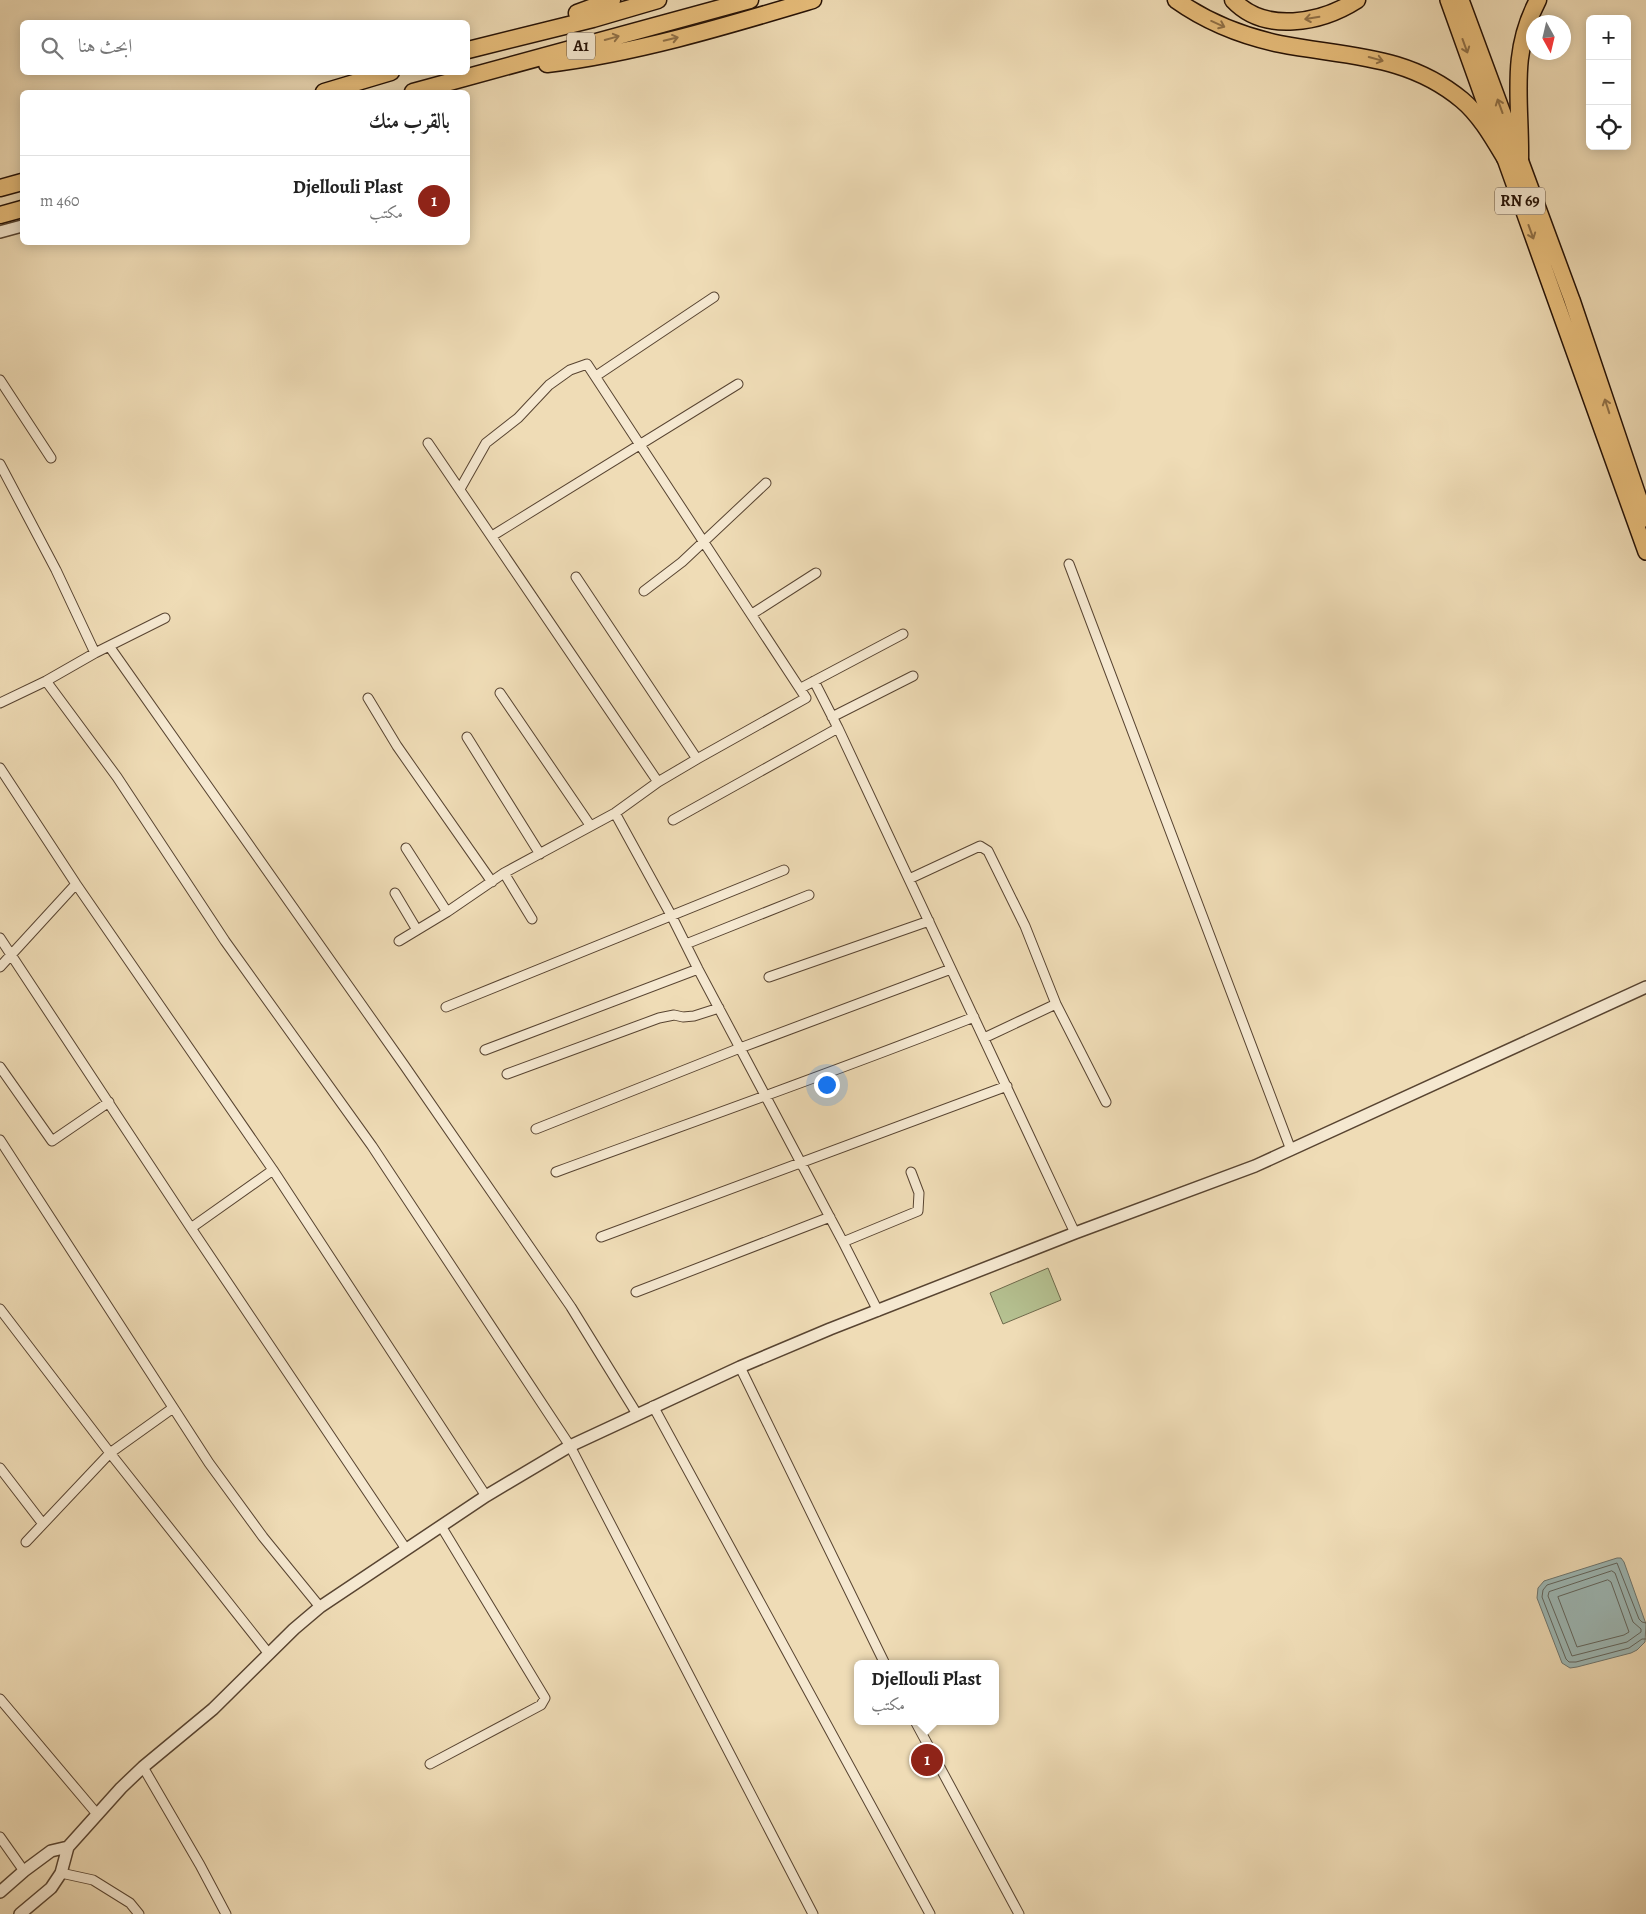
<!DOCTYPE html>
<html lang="ar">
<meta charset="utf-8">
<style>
body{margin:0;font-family:Alegreya,Amiri,serif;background:#f2f2f2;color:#222;direction:rtl}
.controls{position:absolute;right:15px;top:15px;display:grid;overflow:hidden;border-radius:8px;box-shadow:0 2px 12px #0003}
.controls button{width:45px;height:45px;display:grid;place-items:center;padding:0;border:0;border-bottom:1px solid #e0e0e0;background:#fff;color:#222;font:25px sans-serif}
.compass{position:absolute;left:1526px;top:15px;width:45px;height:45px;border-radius:50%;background:#fff;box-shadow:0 2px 12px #0003;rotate:172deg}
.you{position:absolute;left:826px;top:1084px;width:18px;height:18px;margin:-12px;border:4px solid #fff;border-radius:50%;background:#1a73e8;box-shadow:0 0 0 8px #1a73e833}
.badge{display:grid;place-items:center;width:32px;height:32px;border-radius:50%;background:#8f2418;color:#fff;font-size:16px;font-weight:700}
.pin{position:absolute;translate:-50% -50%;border:2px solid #fff;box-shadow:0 1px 5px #0006}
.popup{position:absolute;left:854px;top:1660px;width:145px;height:65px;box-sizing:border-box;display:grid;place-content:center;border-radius:8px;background:#fff;filter:drop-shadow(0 1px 4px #0005);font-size:16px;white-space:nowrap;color:#767676}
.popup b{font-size:19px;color:#222}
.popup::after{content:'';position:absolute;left:50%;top:100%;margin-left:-10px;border:10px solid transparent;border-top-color:#fff}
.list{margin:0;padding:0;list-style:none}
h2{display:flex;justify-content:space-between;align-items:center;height:65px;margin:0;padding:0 20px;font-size:21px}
h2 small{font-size:16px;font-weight:400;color:#767676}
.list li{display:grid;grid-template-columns:32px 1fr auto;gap:15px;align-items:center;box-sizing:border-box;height:90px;padding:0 20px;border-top:1px solid #e0e0e0}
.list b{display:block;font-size:19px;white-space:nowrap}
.list p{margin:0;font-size:16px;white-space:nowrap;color:#767676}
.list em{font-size:16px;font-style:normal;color:#767676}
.icon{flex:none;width:28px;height:28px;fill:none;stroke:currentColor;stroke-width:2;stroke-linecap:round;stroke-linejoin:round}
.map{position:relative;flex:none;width:1646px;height:1914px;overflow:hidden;direction:ltr}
.search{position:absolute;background:#fff;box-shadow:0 2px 12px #0003;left:20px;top:20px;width:450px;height:55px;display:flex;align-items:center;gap:12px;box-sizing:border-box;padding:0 18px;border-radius:8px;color:#767676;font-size:19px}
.panel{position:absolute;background:#fff;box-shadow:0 2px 12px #0003;left:20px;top:90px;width:450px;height:155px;border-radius:8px;direction:rtl}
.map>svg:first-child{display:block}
.green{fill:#b5c191;stroke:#6d694b}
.water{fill:#9db9b7;stroke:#6d7670}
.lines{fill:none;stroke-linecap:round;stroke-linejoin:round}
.shore{stroke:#61655e;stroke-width:1}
.minor-casing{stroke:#584431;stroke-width:11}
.tertiary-casing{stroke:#584431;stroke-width:14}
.trunk-casing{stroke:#251105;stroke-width:18}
.motorway-casing{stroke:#251105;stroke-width:19}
.minor{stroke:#f5e8d0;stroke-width:9}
.tertiary{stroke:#f5e8d0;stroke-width:11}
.trunk{stroke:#e8be7b;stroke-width:15}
.motorway{stroke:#e8be7b;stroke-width:16}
.oneway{stroke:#907046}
.labels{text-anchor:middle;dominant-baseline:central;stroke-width:5;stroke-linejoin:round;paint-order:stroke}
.shield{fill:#f5e8d0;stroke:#635242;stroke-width:1}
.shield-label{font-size:16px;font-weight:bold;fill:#251105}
</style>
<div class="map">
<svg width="1646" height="1914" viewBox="0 0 1646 1914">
<rect width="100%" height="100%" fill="#efdcb6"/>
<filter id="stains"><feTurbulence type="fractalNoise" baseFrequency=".004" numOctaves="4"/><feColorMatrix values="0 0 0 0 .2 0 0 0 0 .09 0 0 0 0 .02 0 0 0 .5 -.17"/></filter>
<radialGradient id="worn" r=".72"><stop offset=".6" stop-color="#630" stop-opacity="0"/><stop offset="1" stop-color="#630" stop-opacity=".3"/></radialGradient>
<path class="green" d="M1048,1268l13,32 -58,24 -13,-31z"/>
<path class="water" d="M1617,1558h4l3,4 22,62 -1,18 -8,8 -6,3 -54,14 -7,1 -8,-5 -25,-65 1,-10 6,-7z"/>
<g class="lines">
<path class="shore" d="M1612,1571l3,2 18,49 8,7v3l-14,10 -55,14 -24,-60 1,-4z
M1608,1580l3,2 18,50 -5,3 -47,12 -19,-50z
M1646,1623l-4,-1 -3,-3 -22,-56 -70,22 -4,5 -1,7 24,62 3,3h7l53,-14 13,-9h4"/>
<g class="minor-casing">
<path id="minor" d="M596,376l118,-79
M0,380l51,78
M428,443l230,339
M0,464l56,106 39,83
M492,536l246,-152
M1069,564l222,586
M576,577l121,182
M644,591l38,-29 84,-79
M752,614l64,-41
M109,646l295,419 167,242 66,107
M46,681l71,96 108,164 147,205 198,300 243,468
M801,688l102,-54
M500,693l90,132
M368,698l29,48 95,136
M0,703l46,-22 49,-28 70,-35
M832,717l81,-41
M838,728l237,505
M467,737l73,117
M0,768l76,116 197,286 213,326
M615,813l56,102 27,54 145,273 35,69
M673,820l165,-92 -24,-47
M406,848l41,64
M504,873l28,46
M909,879l71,-33 8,5 37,75 31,78 50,98
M395,893l22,37
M0,938l191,290 215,321
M399,941l48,-29 57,-39 111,-60 43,-31 39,-23 109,-61 -219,-334 -17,6 -21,15 -31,33 -32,25 -26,46
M686,944l123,-49
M0,967l76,-83
M769,977l160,-56
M446,1007l338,-137
M984,1038l72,-34
M485,1050l213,-81
M0,1067l52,74 57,-39
M507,1074l152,-56 15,-3 9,2 11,-1 25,-8
M536,1129l204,-81 211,-79
M0,1140l209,323 54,74 57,70
M556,1172c139,-51 279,-100 418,-155
M191,1228l82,-58
M601,1237l406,-151
M843,1242l75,-31 1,-18 -8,-21
M636,1292l194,-75
M0,1309l110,144 159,201
M740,1367l145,297
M653,1406l277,508
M0,1468l43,56
M26,1542l84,-89 63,-45
M0,1699l97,115
M915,1721l104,193
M430,1764l111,-59 4,-7 -104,-172
M143,1767l57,98 26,49
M0,1837l24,34
M61,1873l32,7 37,23 9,11"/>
</g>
<g class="tertiary-casing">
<path id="tertiary" d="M0,232l22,-6
M0,1892l24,-21 27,-20 17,-4
M20,1914l31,-26 10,-15 7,-26 53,-59 22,-21 70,-58 81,-80 26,-22 166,-111 84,-50 170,-79 90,-38 245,-96 180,-67 391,-179"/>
</g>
<g class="trunk-casing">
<path id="trunk" d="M1448,0l198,552
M1461,0l111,300 74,219"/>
</g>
<g class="motorway-casing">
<path id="motorway" d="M1176,0c31,22 66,36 104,44 66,13 127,10 182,56 18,15 31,38 43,58
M1233,0c32,34 88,23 124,0
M577,13l35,-13
M468,50l125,-31 65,-19
M547,64c90,-11 179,-38 266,-64
M324,92l67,-20
M413,92l337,-92
M1520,160c1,-58 -11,-106 18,-160
M0,188l22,-6
M0,215l22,-6"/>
</g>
<use href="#minor" class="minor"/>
<use href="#tertiary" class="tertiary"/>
<use href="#trunk" class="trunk"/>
<use href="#motorway" class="motorway"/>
</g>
<defs><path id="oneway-shaft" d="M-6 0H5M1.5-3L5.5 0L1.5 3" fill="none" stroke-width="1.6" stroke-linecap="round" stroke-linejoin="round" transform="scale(1.25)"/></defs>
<g class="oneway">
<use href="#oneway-shaft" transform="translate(1312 18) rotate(171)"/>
<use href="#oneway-shaft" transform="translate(1218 24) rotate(24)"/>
<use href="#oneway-shaft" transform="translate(612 38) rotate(-15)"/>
<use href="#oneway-shaft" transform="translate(671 39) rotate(-13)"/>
<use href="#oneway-shaft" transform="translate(1465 46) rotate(70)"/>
<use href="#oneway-shaft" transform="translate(1376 59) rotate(15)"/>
<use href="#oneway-shaft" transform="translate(1500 106) rotate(-110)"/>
<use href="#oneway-shaft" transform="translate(1531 232) rotate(70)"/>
<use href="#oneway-shaft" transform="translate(1607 406) rotate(-108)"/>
</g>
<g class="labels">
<g class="shield">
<rect x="567" y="32.5" width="28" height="27" rx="4"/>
<rect x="1495" y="187.5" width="50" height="27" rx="4"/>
</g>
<g class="shield-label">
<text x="581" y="46">A1</text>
<text x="1520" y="201">RN 69</text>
</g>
</g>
<rect width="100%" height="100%" filter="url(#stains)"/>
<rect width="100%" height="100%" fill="url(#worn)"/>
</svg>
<div class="controls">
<button>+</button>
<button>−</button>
<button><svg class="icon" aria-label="locate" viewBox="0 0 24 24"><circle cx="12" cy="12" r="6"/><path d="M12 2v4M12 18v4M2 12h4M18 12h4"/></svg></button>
</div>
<svg class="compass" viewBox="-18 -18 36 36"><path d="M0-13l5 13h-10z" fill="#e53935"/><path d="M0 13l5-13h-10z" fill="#767676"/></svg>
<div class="you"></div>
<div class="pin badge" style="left:927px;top:1760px">1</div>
<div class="popup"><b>Djellouli Plast</b>مكتب</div>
<div class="search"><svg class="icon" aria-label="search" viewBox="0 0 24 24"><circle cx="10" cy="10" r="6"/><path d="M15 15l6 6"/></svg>ابحث هنا</div>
<section class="panel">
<h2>بالقرب منك<small></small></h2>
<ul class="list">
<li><span class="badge">1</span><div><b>Djellouli Plast</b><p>مكتب</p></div><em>460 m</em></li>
</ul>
</section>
</div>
